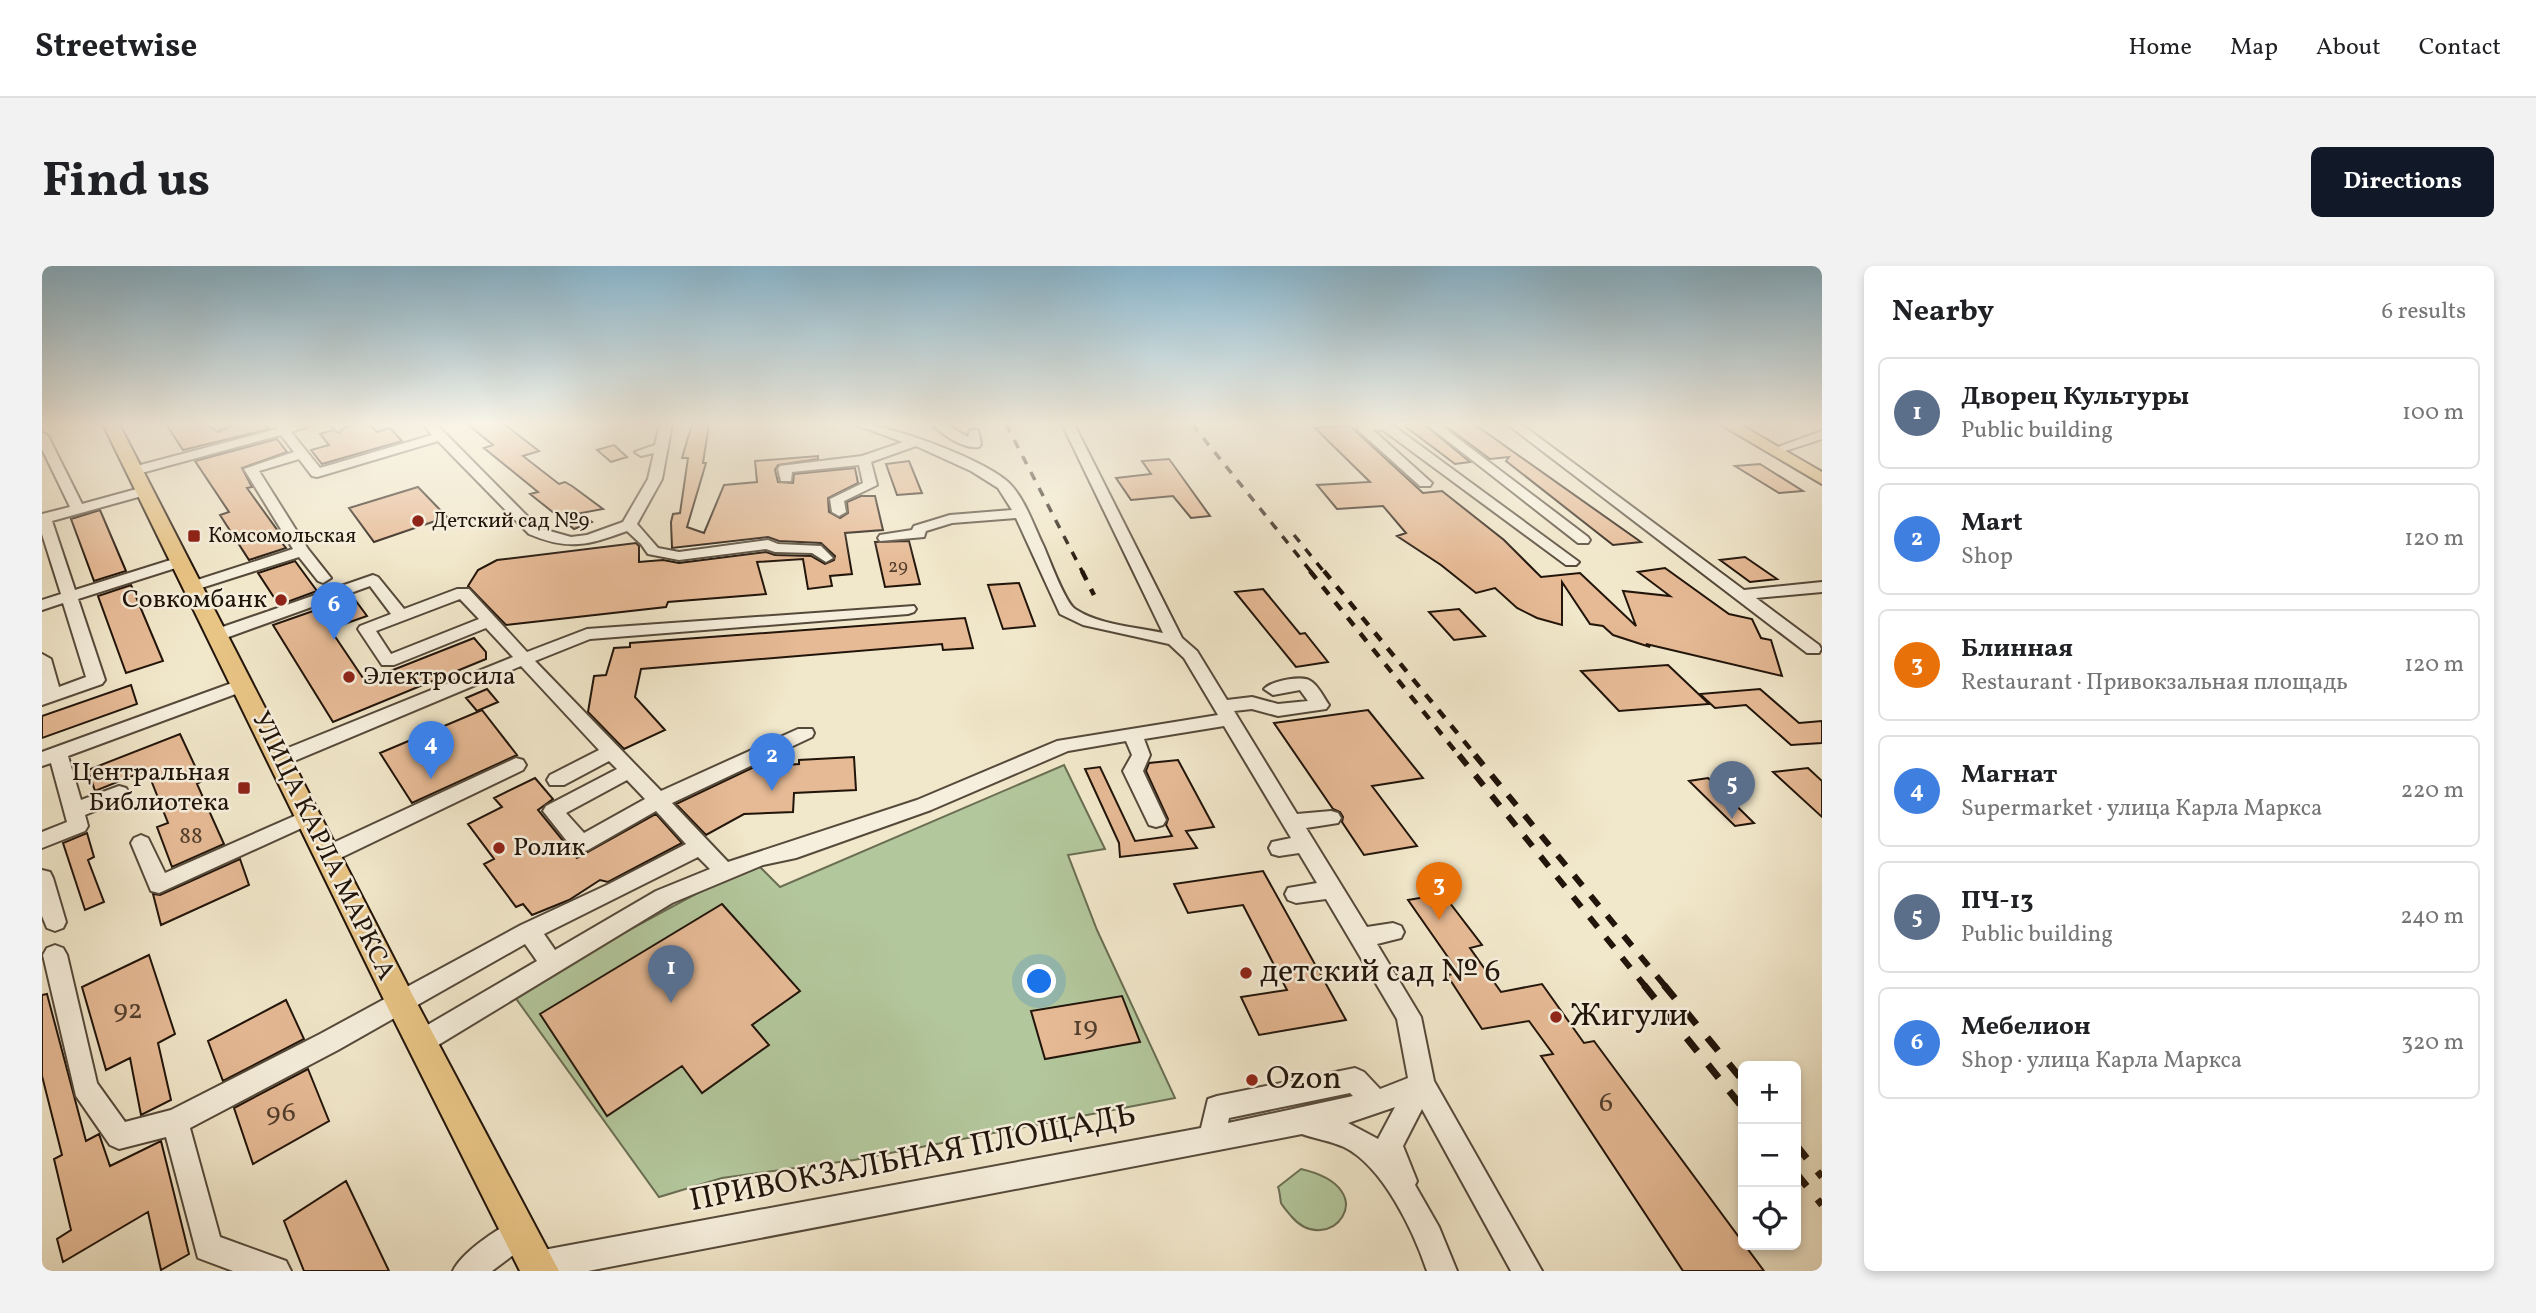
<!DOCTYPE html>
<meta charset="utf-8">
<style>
body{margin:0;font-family:Vollkorn,serif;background:#f2f2f2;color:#202124}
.controls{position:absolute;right:21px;bottom:21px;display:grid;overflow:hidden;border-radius:10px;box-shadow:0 4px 10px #0003}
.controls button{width:63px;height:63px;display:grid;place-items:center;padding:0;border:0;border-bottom:2px solid #e0e0e0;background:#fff;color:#202124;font:35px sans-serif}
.you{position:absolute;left:998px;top:716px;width:24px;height:24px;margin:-18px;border:5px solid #fff;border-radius:50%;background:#1a73e8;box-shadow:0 0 0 10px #1a73e833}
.badge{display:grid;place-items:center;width:46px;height:46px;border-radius:50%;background:#111827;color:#fff;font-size:23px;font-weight:700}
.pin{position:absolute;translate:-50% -58px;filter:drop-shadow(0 2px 4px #0008)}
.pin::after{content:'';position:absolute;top:37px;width:24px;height:21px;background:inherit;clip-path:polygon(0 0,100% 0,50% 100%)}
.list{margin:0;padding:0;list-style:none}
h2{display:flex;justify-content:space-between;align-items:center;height:91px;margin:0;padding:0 28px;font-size:30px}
h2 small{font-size:23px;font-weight:400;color:#757577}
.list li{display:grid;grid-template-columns:46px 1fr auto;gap:21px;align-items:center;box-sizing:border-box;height:112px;margin:0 14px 14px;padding:0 14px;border:2px solid #e0e0e0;border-radius:10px}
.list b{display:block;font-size:26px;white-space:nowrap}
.list p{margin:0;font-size:23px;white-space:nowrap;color:#757577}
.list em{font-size:23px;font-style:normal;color:#757577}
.icon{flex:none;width:38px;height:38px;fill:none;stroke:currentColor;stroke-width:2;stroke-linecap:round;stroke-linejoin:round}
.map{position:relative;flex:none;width:1780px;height:1005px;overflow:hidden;border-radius:10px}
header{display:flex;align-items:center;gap:42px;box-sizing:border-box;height:98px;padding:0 35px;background:#fff;border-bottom:2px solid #e0e0e0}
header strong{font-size:33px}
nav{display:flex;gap:38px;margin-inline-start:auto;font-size:24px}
.intro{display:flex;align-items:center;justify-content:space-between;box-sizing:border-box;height:168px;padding:0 42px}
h1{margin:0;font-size:49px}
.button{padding:18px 32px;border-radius:10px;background:#111827;color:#fff;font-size:24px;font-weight:700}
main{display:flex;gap:42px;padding:0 42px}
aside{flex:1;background:#fff;border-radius:10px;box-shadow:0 4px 10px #0003}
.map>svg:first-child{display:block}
.green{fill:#b3c79c;stroke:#6a6e53;stroke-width:2}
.building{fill:#e6ba95;stroke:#21140a;stroke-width:2}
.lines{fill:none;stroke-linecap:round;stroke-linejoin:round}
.minor-casing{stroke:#55493a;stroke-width:4}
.major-casing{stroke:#21140a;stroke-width:4}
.minor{fill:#f6efdd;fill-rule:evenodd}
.major{fill:#e8c485;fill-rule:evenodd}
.rail-far3{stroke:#21140a;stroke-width:3.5;stroke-dasharray:9 9;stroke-linecap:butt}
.rail-far2{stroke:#21140a;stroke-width:4.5;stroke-dasharray:10 10;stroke-linecap:butt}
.rail-far1{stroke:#21140a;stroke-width:6;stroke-dasharray:13 13;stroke-linecap:butt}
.rail{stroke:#21140a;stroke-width:7;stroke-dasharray:17 17;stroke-linecap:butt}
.poi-dot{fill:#8f2418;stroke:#f6efdd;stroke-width:2.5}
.labels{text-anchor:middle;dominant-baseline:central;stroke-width:5;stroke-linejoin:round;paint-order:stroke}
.far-number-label{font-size:19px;fill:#523e2d}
.far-poi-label{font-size:21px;fill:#21140a;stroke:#f6efdd;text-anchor:start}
.number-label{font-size:23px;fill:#523e2d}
.poi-label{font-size:26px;fill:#21140a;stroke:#f6efdd;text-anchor:end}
.street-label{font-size:26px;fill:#21140a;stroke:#f6efdd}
.near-number-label{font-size:28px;fill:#523e2d}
.near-poi-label{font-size:32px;fill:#21140a;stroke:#f6efdd;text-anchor:start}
.near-street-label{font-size:32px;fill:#21140a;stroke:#f6efdd}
</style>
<header>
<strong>Streetwise</strong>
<nav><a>Home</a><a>Map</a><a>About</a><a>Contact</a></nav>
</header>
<div class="intro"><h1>Find us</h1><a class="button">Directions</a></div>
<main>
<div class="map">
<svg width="1780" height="1005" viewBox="0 0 1780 1005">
<rect width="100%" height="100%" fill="#f1e7ca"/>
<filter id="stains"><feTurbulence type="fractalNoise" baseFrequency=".00286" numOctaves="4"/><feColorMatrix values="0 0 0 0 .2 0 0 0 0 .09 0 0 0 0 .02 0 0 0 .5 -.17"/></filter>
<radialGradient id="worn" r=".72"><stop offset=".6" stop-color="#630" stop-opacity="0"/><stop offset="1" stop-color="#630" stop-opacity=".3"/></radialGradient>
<path class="green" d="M1022,499l41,84 -37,6 29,75 78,168 -321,62 -132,18 -63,19 -147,-204 243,-131 25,25z
M1259,903c87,20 27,91 -10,47 -3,-4 -8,-9 -10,-13 -1,-5 -1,-11 -3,-16z"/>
<path class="building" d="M124,158h41l11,8 17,-8h30l4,5 -86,21z
M316,158h11l8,8 13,-4 12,13 -80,23 -11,-14 18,-5 -9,-11 13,-4 6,3 7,-6z
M425,158h37l35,27 -16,5 36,28 6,-2 7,4 31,23 -22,4 11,9 -18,7 -44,-35 8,-2 -54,-44 9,-3z
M650,158h17l-6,39h3l-19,64 17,6 20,-48 33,-3 -2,-21 63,-5v3l-40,6 -3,5 3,12 15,1 1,-9 61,-6 3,15 -30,15 1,14 11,6 8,-5 -1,-11 14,-6h14l8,34 -38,3 7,41 -22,2 2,10 -24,3 -5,-30 -46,3 9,32 -98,8 -2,5 -160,18 -38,-39 10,-16 19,-10 139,-17 3,3v16l24,-2 16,3 87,-11 9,3 36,1 14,8 9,-4 1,-4 -14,-13 -42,-2 -11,-4 -96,11 -1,-26 2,-8 7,-1 8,-55h-6z
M1360,158h22l46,38 -15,2z
M1401,158h31l167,118 -28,3 -107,-84 3,-4 -19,2z
M1307,159l74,68 19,-2 62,49 37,37 39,-4 56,53 -13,-35 47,5 -32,-24 27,-4 64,46 23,5 9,19 10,2 11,36 -136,-32 4,3 -37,-12 -10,-9 -13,-2 -28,-42v43l-25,-7 -20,-10 -22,-20 -19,5 -35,-28 -44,-29 9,-3 -23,-27 -46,3 -20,-24 53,-3 -55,-54z
M235,173l10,13 -45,16 10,19 -5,1 36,50 -4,1 7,9 -37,12 -29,-45 9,-3 -34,-51z
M572,179l13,12 -16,5 -14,-12z
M1127,193l3,4 38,53 -19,2 -18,-22 -42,4 -15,-22 35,-4 -9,-13z
M867,195l13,32 -25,2 -11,-31z
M1718,198l43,27 -24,2 -44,-27z
M376,221l29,30 -73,25 -25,-34z
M58,244l26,61 -32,10 -23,-62z
M867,275l11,43 -35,3 -10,-45z
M1703,291l32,22 -27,3 -30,-22z
M253,295l22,30 -38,14 -21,-32z
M977,317l16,43 -32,3 -15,-44z
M89,319l32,76 -37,12 -28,-77z
M1221,323l37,45 5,-1 23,29 -32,5 -61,-75z
M311,331l14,19 -37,13 35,52 109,-43 12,14v7l-153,63 -60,-97z
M1417,343l26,27 -31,4 -25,-28z
M923,352l8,30 -30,2 -1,-6 -301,25 -6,28 30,33 -41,19 -36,-37 6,-36 12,-1 8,-27 16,-1v-4z
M1626,399l41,39 -90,7 -38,-40z
M89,419l6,19 -95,34v-22z
M445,423l11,13 -21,9 -11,-13z
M1718,423l39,34 23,-2v22l-31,2 -45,-40 -31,3 -15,-14z
M440,444l35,45 -105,48 -32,-50z
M1326,444l55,68 -51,8 45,60 -53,9 -22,-33 1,-5 -3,-5 -7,-3 -59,-86z
M138,468l22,47 -5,3 27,60 -52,23 -15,-40 11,-4 -21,-53 -52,21 -7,-21z
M812,491l2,33 -62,3 -1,19 -49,2 -38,21 -30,-31 78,-37 45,-3v-4z
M1136,494l36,67 -28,4 11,17 -77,9 -1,-14 -34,-74 15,-2 35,74 37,-5 -6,-11 2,-6 -22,-48 3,-8z
M1766,502l14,13v36l-49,-45z
M493,512l18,21 -15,11 39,48 79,-44 26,29 -74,39 -8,-2 -31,20 -37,15 -9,-11 -7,3 -32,-43 10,-5 -26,-35 34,-17 -8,-9z
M1666,512l46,45 -19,3 -46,-45z
M45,567l7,24 -6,3 16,42 -19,8 -22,-67z
M198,593l9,26 -88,40 -8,-31 7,1z
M1221,605l83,149 -87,15 -18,-38 46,-7 -44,-85 -55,8 -14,-29z
M1401,628l39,51 -12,3 31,44 41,-8 42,59 10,-2 170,230h-81l-142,-215 12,-2 -24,-33 -47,8 -35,-54 12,-2 -51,-73z
M680,638l78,87 -48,34 17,20 -67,48 -20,-27 -75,50 -67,-102z
M107,689l26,79 -17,9 13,57 -30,15 -11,-57 -24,12 -24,-83z
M5,728l39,147 13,-7 11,32 51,-25 28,113 -28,16 -13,-58 -85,50 -6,-23 14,-9 -17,-71 8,-4 -20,-79v-81z
M1080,730l18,46 -95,17 -14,-48z
M244,734l18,39 -81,42 -15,-40z
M266,803l21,52 -76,43 -19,-56z
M304,915l43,90h-85l-20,-50z"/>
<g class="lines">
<g class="minor-casing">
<path id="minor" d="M167,158h23l-15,6z
M234,158h38l-23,8 29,36 112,-33 -9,-11h13l103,104 32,9 16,-2 36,-13 25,-43 6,-26 -13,3 -6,-4 20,-7 5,-21h12l-10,55 -25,45 21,24 21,4 89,-12 10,4 43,2 12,12 -7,4 -14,-9 -37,-1 -9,-3 -87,11 -31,-6 -7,-10 -14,-13c-39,14 -58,20 -98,3l-91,-93 -121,36 -5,-1 -13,-17 -40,12 49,78 23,29 -8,5 -5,-2 -19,-24 -101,32h-10l-3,-3 3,-3 105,-34 -49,-80 50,-17 -13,-17 -147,40 -7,-4 2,-3 148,-39z
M288,158h12l2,3 -6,4z
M812,158c33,-1 129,35 154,58 17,16 26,45 36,65 6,14 21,55 31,62 24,16 61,18 88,24l-101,-209h12l108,214 15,13 30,49 25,-3 26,7 30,-3 -8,-11 -27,5 -9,-6c7,-8 40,-15 48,-7 7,5 12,16 17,23l-3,4 -48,7 -26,-7 -18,2 63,103 34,-3 7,2 3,5 -3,5 -32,5 61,99 26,-4 8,3 3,6 -3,6 -24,6 44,73 13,64 108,190h-31l-89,-162 -19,37 14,35 -2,4 24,42 18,44h-30c-13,-39 -44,-105 -83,-124 -13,-6 -28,-8 -42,-13l-714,137h-63l-2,-5 5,-10 10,-5 663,-123 7,-29 9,-3 138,-28 9,4 16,17 28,-11 -11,-59 -71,-120 -30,4 -8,-3 -3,-6 3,-6 29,-5 -18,-30 -20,3 -7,-2 -3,-6 3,-6 19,-4 -67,-112 -80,13 6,16 -7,16 23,49 -3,5 -7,2 -7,-2 -26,-54 9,-16 -6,-14 -58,10 -137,59 -135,48 -33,7 -91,38 -242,147 -9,3 -9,-3 -3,-8 3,-8 125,-73 -12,-17 -187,106 -148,78 30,109 66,24 5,10h-58l-35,-13 -32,-121 -47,12 -9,-4 -34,-49 -33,-141 4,-7 8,-3 8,3 4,7 30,128 28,39 46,-12 149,-76 201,-109 88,-41 77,-40 -30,-33 -68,39 -7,2 -7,-2 -31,-39 3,-5 71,-37 -8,-8 -45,24h-14l-3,-5 3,-5 49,-25 -78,-84 -234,98h-14l-3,-5 3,-5 240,-97 -27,-29 -92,37h-12l-24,-36 2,-3 31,-12 -21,-28 -147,53h-12l-2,-4 2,-4 162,-56 5,2 26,32 53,-20h12l58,63 60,-23 327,-23 2,3 -2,3 -6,2 -318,25 -55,22 126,130 137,-62h14l2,4 -2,4 -140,66 56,59 189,-62 140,-59 161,-26 -34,-57 -15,-14 -86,-19 -23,-11 -44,-96 -64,5 -26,8 -2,6 -44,4 -2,-3 2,-3 32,-5 2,-4 36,-11 62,-5 -14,-22 -27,-17 -55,-25 -45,16 6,23 -33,16 2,11 -7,4 -7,-4 -2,-13 33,-16 -4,-18 -67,7 -1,9h-10l-3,-12 2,-3 82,-10 41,-14zM418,333l19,20 -88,35 -15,-23zM585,514l18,19 -61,34 -18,-20zM656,591l12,12 -54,22 -101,59 -11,-16zM1308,827l3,3 -125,27 1,-5zM1353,841l-17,32 -30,-16z
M890,158h13l23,13 2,-7h8l3,14 -2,3c-16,2 -36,-12 -47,-23z
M1316,158h33l188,138 -3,3h-10l-183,-135h-10l59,53 -2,3h-10l-62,-56z
M1384,158h13l149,113 2,3 -2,3h-10z
M1465,158h14l223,166 78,-8v10l-66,6 63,47 2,4 -2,4h-12z
M1780,165v8l-49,16 -6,-4z
M0,166l6,4 34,68 62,-17 7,4 -2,3 -97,27 23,69 105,-33 8,5 -3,3 -107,34 27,81 -3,4 -60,21v-51l9,5 8,28 27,-10 -23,-74 -21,7v-10l19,-6 -19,-60v-20l28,-7 -28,-58z
M201,413l6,2 3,4 -3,4 -181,67 13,44 38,-14 7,2 3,5 -3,5 -41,17 3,11 -3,5 -43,17v-16l25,-10 -16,-59 -9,3v-14z
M474,492l7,2 3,5 -3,5 -189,91 -7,2 -7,-2 -4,-6 4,-6z
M266,544l7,2 3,5 -3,5 -156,71 -8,-2 -20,-48 3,-5 7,-3 7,3 17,35z
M0,604l8,2 3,6 13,44 -3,6 -8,3 -8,-3 -5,-12z
M477,953l10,4 4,10 -4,10 -37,28h-39c8,-18 47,-45 66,-52z"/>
</g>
<g class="major-casing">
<path id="major" d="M61,158h16l292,568 148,279h-39l-131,-261z
M1678,158h19l83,48v12z"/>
</g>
<use href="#minor" class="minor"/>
<use href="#major" class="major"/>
<path class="rail-far3" d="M964,158l77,149
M1150,158l120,149
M1252,269l31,38"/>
<path class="rail-far2" d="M1040,305l12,24
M1268,305l150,186
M1282,305l153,186"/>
<path class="rail-far1" d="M1417,489l186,231
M1433,489l190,231"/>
<path class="rail" d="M1602,719l99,123
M1622,719l79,96
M1754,879l26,32
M1754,907l26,32"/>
</g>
<linearGradient id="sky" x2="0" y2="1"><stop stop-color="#89b9d3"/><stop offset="0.53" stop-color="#f9f4e7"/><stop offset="1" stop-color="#f9f4e7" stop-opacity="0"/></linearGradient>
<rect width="1780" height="298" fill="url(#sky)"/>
<g class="poi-dot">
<circle cx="376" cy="255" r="7"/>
<rect x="145" y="263" width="14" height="14" rx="3.5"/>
<circle cx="239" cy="334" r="7"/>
<circle cx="307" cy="411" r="7"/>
<rect x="195" y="515" width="14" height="14" rx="3.5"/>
<circle cx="457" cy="582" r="7"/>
<circle cx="1204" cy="707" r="7"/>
<circle cx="1514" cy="751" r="7"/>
<circle cx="1210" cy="814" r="7"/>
</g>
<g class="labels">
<g class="far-number-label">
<text x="856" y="301">29</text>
</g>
<g class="far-poi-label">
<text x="390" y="255">Детский сад №9</text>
<text x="166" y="270">Комсомольская</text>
</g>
<g class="number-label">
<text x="149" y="571">88</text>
</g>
<g class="poi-label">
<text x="225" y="334">Совкомбанк</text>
<text x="321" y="411" text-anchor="start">Электросила</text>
<text x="188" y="507">Центральная<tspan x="188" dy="30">Библиотека</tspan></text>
<text x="471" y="582" text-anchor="start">Ролик</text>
</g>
<g class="street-label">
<text transform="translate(281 580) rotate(64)">УЛИЦА КАРЛА МАРКСА</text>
</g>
<g class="near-number-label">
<text x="86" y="744">92</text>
<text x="1043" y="761">19</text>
<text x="1564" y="837">6</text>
<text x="239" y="847">96</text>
</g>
<g class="near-poi-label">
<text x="1218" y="707">детский сад № 6</text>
<text x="1528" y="751">Жигули</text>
<text x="1224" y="814">Ozon</text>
</g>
<g class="near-street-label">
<text transform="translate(871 893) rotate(-11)">ПРИВОКЗАЛЬНАЯ ПЛОЩАДЬ</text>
</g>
</g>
<rect width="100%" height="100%" filter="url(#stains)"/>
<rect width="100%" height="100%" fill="url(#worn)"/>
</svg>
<div class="controls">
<button>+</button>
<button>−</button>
<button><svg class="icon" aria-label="locate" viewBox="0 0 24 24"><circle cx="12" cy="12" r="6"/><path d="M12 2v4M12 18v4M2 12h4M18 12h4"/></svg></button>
</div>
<div class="you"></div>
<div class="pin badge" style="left:629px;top:737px;background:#5c6f8a">1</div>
<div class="pin badge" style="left:730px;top:525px;background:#3f7fe0">2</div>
<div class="pin badge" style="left:1397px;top:654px;background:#e8710a">3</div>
<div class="pin badge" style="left:389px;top:513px;background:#3f7fe0">4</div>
<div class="pin badge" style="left:1690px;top:553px;background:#5c6f8a">5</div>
<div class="pin badge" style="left:292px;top:374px;background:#3f7fe0">6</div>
</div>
<aside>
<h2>Nearby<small>6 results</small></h2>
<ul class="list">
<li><span class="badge" style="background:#5c6f8a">1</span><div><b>Дворец Культуры</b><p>Public building</p></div><em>100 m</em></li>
<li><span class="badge" style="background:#3f7fe0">2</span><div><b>Mart</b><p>Shop</p></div><em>120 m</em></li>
<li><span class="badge" style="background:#e8710a">3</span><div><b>Блинная</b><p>Restaurant · Привокзальная площадь</p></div><em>120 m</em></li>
<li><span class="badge" style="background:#3f7fe0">4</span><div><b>Магнат</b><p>Supermarket · улица Карла Маркса</p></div><em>220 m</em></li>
<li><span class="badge" style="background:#5c6f8a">5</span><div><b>ПЧ-13</b><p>Public building</p></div><em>240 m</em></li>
<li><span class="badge" style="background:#3f7fe0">6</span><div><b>Мебелион</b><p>Shop · улица Карла Маркса</p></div><em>320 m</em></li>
</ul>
</aside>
</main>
